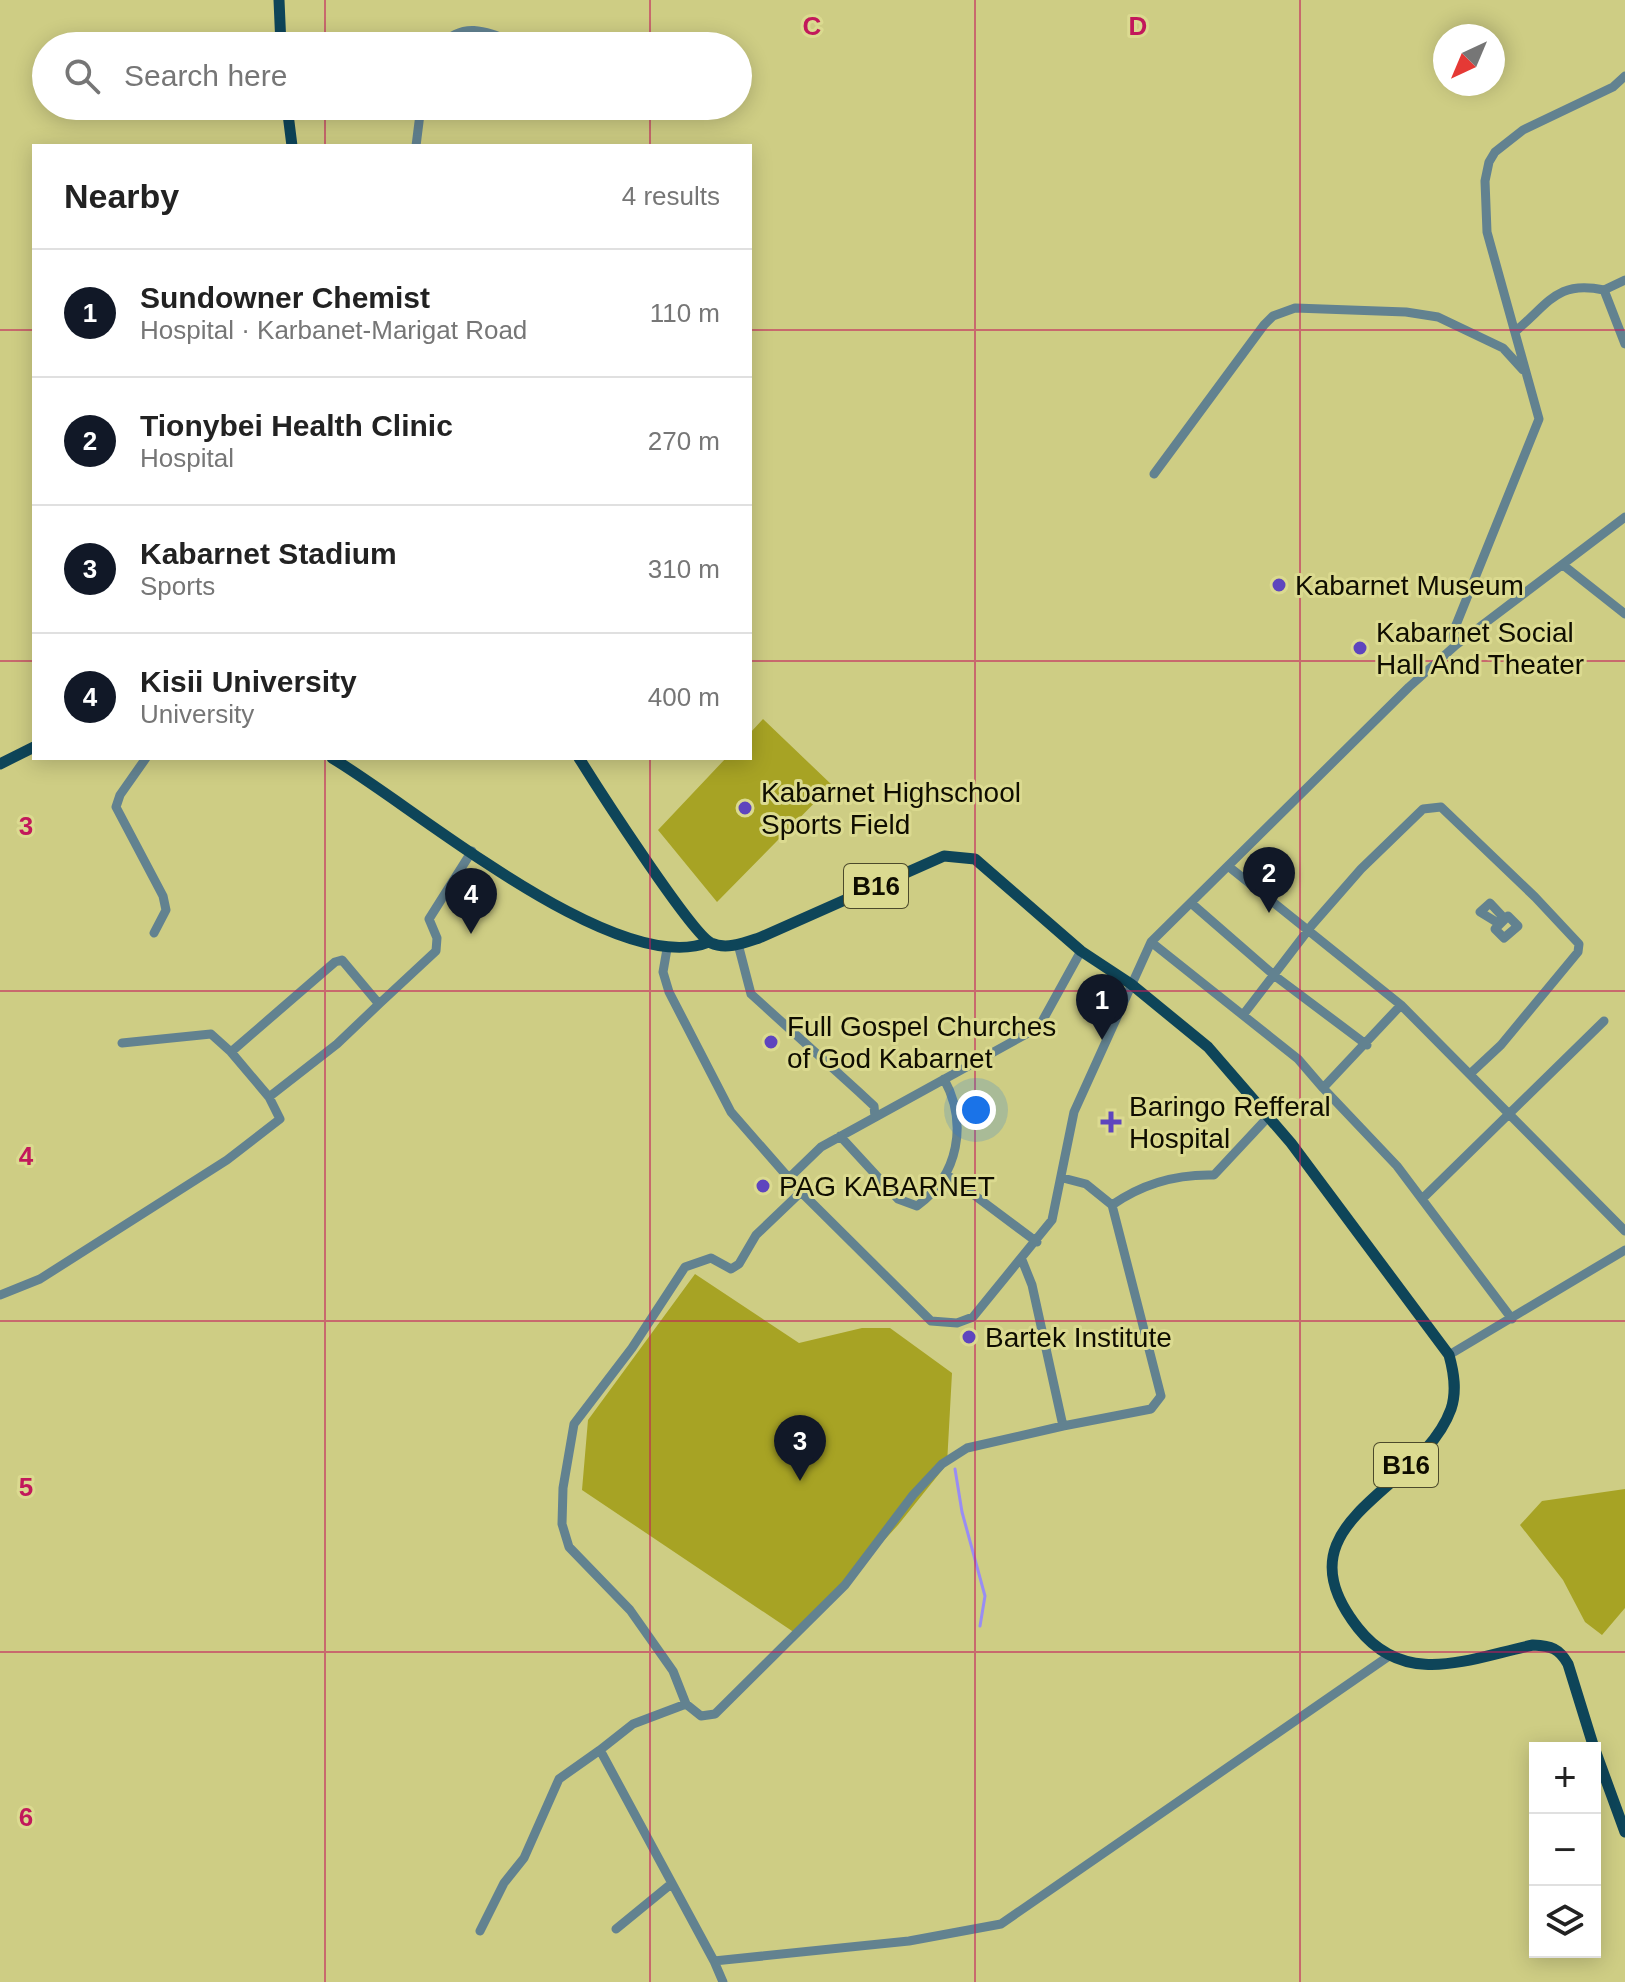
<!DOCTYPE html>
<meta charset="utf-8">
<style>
body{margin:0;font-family:Arial,sans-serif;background:#f6f6f6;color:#222}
.controls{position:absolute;right:24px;bottom:24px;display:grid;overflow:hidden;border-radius:0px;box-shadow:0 4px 20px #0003}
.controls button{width:72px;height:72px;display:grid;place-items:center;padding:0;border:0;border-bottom:2px solid #e0e0e0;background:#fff;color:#222;font:40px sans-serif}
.compass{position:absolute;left:1433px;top:24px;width:72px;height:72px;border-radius:50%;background:#fff;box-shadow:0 4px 20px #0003;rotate:224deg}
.you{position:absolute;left:976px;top:1110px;width:28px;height:28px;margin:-20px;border:6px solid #fff;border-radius:50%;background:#1a73e8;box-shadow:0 0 0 12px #1a73e833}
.badge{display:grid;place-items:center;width:52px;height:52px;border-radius:50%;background:#111827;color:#fff;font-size:26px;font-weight:700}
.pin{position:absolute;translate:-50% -66px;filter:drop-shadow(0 2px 4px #0008)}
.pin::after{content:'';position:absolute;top:42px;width:28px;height:24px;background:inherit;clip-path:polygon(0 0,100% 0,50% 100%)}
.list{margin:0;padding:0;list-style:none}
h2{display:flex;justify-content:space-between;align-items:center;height:104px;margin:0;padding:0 32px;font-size:34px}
h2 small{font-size:26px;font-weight:400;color:#767676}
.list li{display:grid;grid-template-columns:52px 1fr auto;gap:24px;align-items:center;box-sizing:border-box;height:128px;padding:0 32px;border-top:2px solid #e0e0e0}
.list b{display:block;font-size:30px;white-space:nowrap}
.list p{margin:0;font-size:26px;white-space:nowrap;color:#767676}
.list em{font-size:26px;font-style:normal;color:#767676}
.icon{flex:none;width:44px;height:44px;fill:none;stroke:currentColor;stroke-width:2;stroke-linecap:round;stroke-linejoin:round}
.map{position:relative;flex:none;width:1625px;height:1982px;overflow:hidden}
.search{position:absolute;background:#fff;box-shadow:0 4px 20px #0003;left:32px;top:32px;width:720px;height:88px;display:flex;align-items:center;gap:20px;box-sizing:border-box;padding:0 28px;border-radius:44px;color:#767676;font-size:30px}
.panel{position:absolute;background:#fff;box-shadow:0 4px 20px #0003;left:32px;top:144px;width:720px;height:616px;border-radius:0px}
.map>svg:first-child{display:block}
.green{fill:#a7a324}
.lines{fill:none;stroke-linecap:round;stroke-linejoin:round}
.stream{stroke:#998df3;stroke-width:3}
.minor{stroke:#628290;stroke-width:9}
.major{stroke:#0e4559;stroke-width:11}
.grid{fill:none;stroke:#c2185b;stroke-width:2;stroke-opacity:0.55}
.poi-dot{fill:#5e45be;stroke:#dbda90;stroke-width:3}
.labels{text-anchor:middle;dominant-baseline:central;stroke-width:6;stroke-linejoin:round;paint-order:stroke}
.shield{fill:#dbda90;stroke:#4c4a2b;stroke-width:2}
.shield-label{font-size:26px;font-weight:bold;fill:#0f0d00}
.poi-label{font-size:28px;fill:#0f0d00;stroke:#dbda90;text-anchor:start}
.grid-label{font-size:26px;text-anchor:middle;font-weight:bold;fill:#c2185b;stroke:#dbda90;stroke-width:6;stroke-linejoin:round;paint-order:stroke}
</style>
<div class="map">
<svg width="1625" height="1982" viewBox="0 0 1625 1982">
<rect width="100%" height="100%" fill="#cecd84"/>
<path class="green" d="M763,719l69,66 -115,117 -59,-72 68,-72h24v-25z
M695,1274l104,69 63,-15h28l62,45 -5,91 -49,61 -100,110 -216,-145 6,-70z
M1625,1489v119l-23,27 -17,-13 -22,-42 -43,-55 22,-24z"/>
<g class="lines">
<path class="stream" d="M955,1469l7,43 23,84 -5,30"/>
<path class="minor" d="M440,46c26,-28 51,-12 82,0
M416,146l5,-40
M1625,280l-21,10 21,54
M1517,330c33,-28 41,-50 87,-40
M1154,474l110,-149 9,-9 22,-8 111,4 32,5 65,31 20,22
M1563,565l62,49
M1456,645l-3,-9 3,-11 83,-206 -52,-187 -2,-51 4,-19 6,-10 28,-22 90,-43 12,-11
M146,758l-26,37 -4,12 47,89 3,14 -12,23
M1228,866l173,139 224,226
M1191,903l84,73 92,69
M1490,903l14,15 -6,5 -18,-11z
M1508,916l10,10 -14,12 -9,-9z
M1151,942l147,117 25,29 78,-83
M738,944l13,50 108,98 15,14 1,11
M667,949l-4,23 6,20 62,120 70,80 130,129 26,2 16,-6 79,-97 22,-108 77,-170 258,-255 47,-42 169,-128
M379,1004l57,-53 1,-13 -8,-19 43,-68
M1243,1015l69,-90 49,-56 62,-60 18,-2 94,90 44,47 -1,8 -77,93 -30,28
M122,1043l89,-9 20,18
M1323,1088l74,78 115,153
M840,1136l58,63 19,7c42,-31 51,-83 27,-127
M946,1174l91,68
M790,1177l31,-30 218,-120 42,-76
M801,1192l-45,43 -17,29 -8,5 -20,-11 -26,9 -53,81 -58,76 -11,64 -1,36 7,23 61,63 43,61 13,33 15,12 14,-2 130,-129 68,-90 29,-31 25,-16 96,-22 -31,-141 -10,-25
M1422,1199l182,-178
M1112,1205c30,-21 66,-31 102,-30l55,-59
M0,1295l40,-16 187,-119 53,-41 -11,-22 68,-53 42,-40 -37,-44 -7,2 -104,90 38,45
M1449,1355l176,-105
M1063,1426l88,-17 10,-13 -49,-191 -26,-21 -23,-6
M600,1750l33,-26 53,-20
M616,1929l55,-45
M480,1931l24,-48 20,-25 35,-79 41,-29 114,211 195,-20 92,-17 388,-268
M714,1961l9,21"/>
<path class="major" d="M279,0l2,46
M287,106l5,40
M332,758c83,49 285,222 377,184
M579,758c18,29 112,175 132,185 15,7 33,0 48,-5l185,-82 31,3 106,92 50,33 77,63 83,96 158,212c5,18 8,36 2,54 -30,84 -178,111 -93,219 48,61 112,30 175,17 18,1 26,3 35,19l26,84
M0,764l34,-17
M1595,1750l30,82"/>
</g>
<path class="grid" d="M325,0v46M650,0v46M975,0v1982M1300,0v1982M325,106v40M650,106v40M0,330h34M750,330h875M0,661h34M750,661h875M325,758v1224M650,758v1224M0,991h1625M0,1321h1625M0,1652h1625"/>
<g class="poi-dot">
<circle cx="1279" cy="585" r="8"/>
<circle cx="1360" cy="648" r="8"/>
<circle cx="745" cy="808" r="8"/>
<circle cx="771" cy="1042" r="8"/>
<path d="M1107 1110h8v8h8v8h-8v8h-8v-8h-8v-8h8z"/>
<circle cx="763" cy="1186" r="8"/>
<circle cx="969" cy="1337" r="8"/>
</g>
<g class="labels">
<g class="shield">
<rect x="844" y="864" width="64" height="44" rx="6"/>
<rect x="1374" y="1443" width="64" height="44" rx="6"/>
</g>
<g class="shield-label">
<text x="876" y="886">B16</text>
<text x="1406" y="1465">B16</text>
</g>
<g class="poi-label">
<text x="1295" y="585">Kabarnet Museum</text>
<text x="1376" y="632">Kabarnet Social<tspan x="1376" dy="32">Hall And Theater</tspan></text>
<text x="761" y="792">Kabarnet Highschool<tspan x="761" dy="32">Sports Field</tspan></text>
<text x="787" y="1026">Full Gospel Churches<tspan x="787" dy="32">of God Kabarnet</tspan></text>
<text x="1129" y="1106">Baringo Refferal<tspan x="1129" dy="32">Hospital</tspan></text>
<text x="779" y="1186">PAG KABARNET</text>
<text x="985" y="1337">Bartek Institute</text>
</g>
</g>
<g class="grid-label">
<text x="812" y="35">C</text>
<text x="1138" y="35">D</text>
<text x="26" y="835">3</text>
<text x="26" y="1165">4</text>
<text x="26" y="1496">5</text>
<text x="26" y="1826">6</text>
</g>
</svg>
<div class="controls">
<button>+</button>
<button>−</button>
<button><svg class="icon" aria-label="layers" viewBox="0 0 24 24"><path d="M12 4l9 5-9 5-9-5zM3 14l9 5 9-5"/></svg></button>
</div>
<svg class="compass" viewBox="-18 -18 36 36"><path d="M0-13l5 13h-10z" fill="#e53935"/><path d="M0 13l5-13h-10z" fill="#767676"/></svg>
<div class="you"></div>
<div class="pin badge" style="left:1102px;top:1040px">1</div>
<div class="pin badge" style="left:1269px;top:913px">2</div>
<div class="pin badge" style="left:800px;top:1481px">3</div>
<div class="pin badge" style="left:471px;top:934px">4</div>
<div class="search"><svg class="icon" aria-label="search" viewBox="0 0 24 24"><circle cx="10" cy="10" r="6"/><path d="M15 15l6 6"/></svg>Search here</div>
<section class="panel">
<h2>Nearby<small>4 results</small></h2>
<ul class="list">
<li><span class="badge">1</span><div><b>Sundowner Chemist</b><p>Hospital · Karbanet-Marigat Road</p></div><em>110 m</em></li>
<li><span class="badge">2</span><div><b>Tionybei Health Clinic</b><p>Hospital</p></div><em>270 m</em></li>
<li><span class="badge">3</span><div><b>Kabarnet Stadium</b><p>Sports</p></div><em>310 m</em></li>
<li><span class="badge">4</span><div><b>Kisii University</b><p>University</p></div><em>400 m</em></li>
</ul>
</section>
</div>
